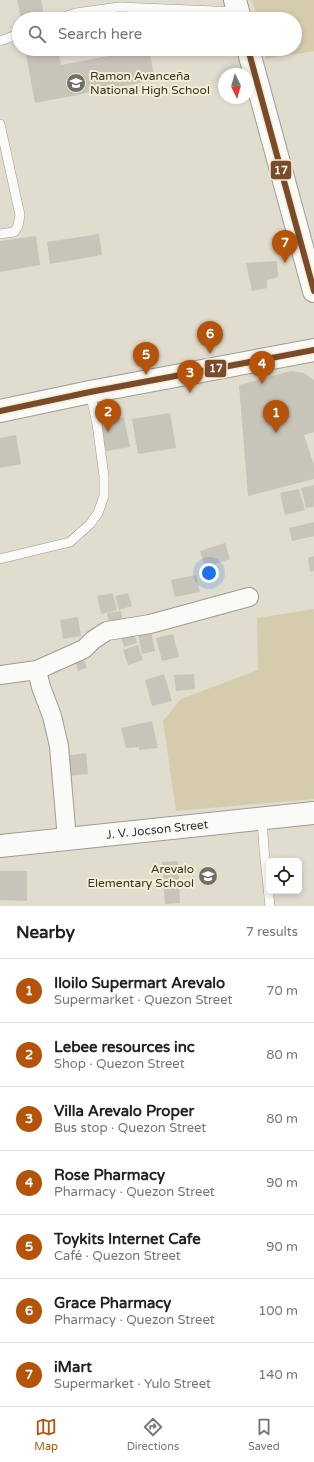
<!DOCTYPE html>
<meta charset="utf-8">
<style>
body{margin:0;font-family:"Varela Round",sans-serif;background:#f6f6f6;color:#222}
.controls{position:absolute;right:12px;bottom:12px;display:grid;overflow:hidden;border-radius:6px;box-shadow:0 2px 6px #0003}
.controls button{width:36px;height:36px;display:grid;place-items:center;padding:0;border:0;border-bottom:1px solid #e0e0e0;background:#fff;color:#222;font:20px sans-serif}
.compass{position:absolute;left:218px;top:68px;width:36px;height:36px;border-radius:50%;background:#fff;box-shadow:0 2px 6px #0003;rotate:175deg}
.you{position:absolute;left:209px;top:573px;width:14px;height:14px;margin:-10px;border:3px solid #fff;border-radius:50%;background:#1a73e8;box-shadow:0 0 0 6px #1a73e833}
.badge{display:grid;place-items:center;width:26px;height:26px;border-radius:50%;background:#b45309;color:#fff;font-size:13px;font-weight:700}
.pin{position:absolute;translate:-50% -33px;filter:drop-shadow(0 1px 2px #0008)}
.pin::after{content:'';position:absolute;top:21px;width:14px;height:12px;background:inherit;clip-path:polygon(0 0,100% 0,50% 100%)}
.list{margin:0;padding:0;list-style:none}
h2{display:flex;justify-content:space-between;align-items:center;height:52px;margin:0;padding:0 16px;font-size:17px}
h2 small{font-size:13px;font-weight:400;color:#767676}
.list li{display:grid;grid-template-columns:26px 1fr auto;gap:12px;align-items:center;box-sizing:border-box;height:64px;padding:0 16px;border-top:1px solid #e0e0e0}
.list b{display:block;font-size:15px;white-space:nowrap}
.list p{margin:0;font-size:13px;white-space:nowrap;color:#767676}
.list em{font-size:13px;font-style:normal;color:#767676}
.icon{flex:none;width:22px;height:22px;fill:none;stroke:currentColor;stroke-width:2;stroke-linecap:round;stroke-linejoin:round}
.map{position:relative;flex:none;width:314px;height:906px;overflow:hidden}
.search{position:absolute;background:#fff;box-shadow:0 2px 6px #0003;left:12px;right:12px;top:12px;height:44px;display:flex;align-items:center;gap:10px;box-sizing:border-box;padding:0 14px;border-radius:22px;color:#767676;font-size:15px}
.sheet{height:500px;background:#fff}
nav{display:flex;justify-content:space-around;align-items:center;box-sizing:border-box;height:56px;border-top:1px solid #e0e0e0;background:#fff;font-size:11px;color:#767676}
nav a{display:grid;justify-items:center;gap:2px}
nav .on{color:#b45309}
.map>svg:first-child{display:block}
.green{fill:#d4ccad}
.building{fill:#c7c4ba}
.lines{fill:none;stroke-linecap:round;stroke-linejoin:round}
.lane-casing{stroke:#9e9c91;stroke-width:10}
.street-casing{stroke:#9e9c91;stroke-width:20}
.secondary-casing{stroke:#9e9c91;stroke-width:24}
.primary-casing{stroke:#9e9c91;stroke-width:24}
.lane{stroke:#fafaf8;stroke-width:9}
.street{stroke:#fafaf8;stroke-width:18}
.secondary{stroke:#fafaf8;stroke-width:22}
.primary{stroke:#fafaf8;stroke-width:22}
.bus-1-casing{stroke:#f5eed5;stroke-width:9}
.bus-1{stroke:#7a4b2a;stroke-width:6}
.labels{text-anchor:middle;dominant-baseline:central;stroke-width:4;stroke-linejoin:round;paint-order:stroke}
.poi-label{font-size:12px;fill:#37342a;stroke:#f5eed5;text-anchor:start}
.street-label{font-size:12px;fill:#37342a;stroke:#f5eed5}
.line-badge{stroke:#f5eed5;stroke-width:1.5}
.badge-label{font-size:11px;text-anchor:middle;font-weight:bold;fill:#fff}
</style>
<div class="map">
<svg width="314" height="906" viewBox="0 0 314 906">
<rect width="100%" height="100%" fill="#e0ddcf"/>
<path class="green" d="M252,0h62v51l-48,8 -2,-10h31v-30h-38z
M314,609v190l-138,12 -13,-90 18,-22 77,-29 -1,-52z"/>
<path class="building" d="M17,0h24l3,16 -15,3h-8z
M142,13l1,6h-30v-1z
M25,49h33l3,16 53,-10 -1,-6h36l6,31 -120,23z
M99,234l3,21 -52,9 -3,-22z
M36,236l4,29 -40,7v-31z
M277,261l1,16 -11,3v8l-15,3 -6,-28z
M291,371l13,2 10,7v52l-10,3 10,30v14l-66,17 -9,-111z
M170,413l6,35 -38,6 -6,-35z
M124,417l6,30 -24,4 -6,-29z
M16,435l5,29 -21,4v-30z
M314,485v22l-8,1 -5,-20z
M299,489l6,21 -20,5 -5,-22z
M314,522v14l-22,5 -3,-13z
M225,543l5,16 -25,8 -5,-16z
M314,556v15l-4,1 -2,-14z
M196,575l4,17 -25,5 -4,-17z
M113,593l4,17 -16,4 -4,-18z
M128,593l4,13 -13,4 -4,-14z
M121,611l2,10 -14,3 -2,-11z
M78,617l3,19 -18,3 -3,-19z
M133,630l4,13 -13,4 -4,-13z
M151,631l4,20 -13,3 -4,-20z
M173,634l6,23 -17,4 -6,-23z
M138,645l5,15 -15,5 -5,-15z
M82,655l5,13 -9,3 -4,-13z
M164,674l8,27 -20,5 -7,-26z
M194,674l1,15 -19,2 -2,-16z
M152,721l6,27 -19,2v-3l-13,1 -5,-20z
M86,753l2,21 -22,2 -2,-20z
M178,861l2,42 -15,1 -3,-42z
M0,871h27v30l-27,-1z"/>
<g class="lines">
<g class="lane-casing">
<path id="lane" d="M59,19l17,-6 43,-6 119,5
M0,41l19,-7
M0,124l20,91 -2,11 -4,6 -14,2
M0,559l70,-17 20,-18 8,-11 6,-17v-20l-7,-52 -7,-32
M262,820l2,29 6,57"/>
</g>
<g class="street-casing">
<path id="street" d="M0,675l37,-5
M67,839l-8,-93 -7,-30 -11,-29 -4,-17 47,-21 9,-9 14,-9 43,-7 99,-27"/>
</g>
<g class="secondary-casing">
<path id="secondary" d="M235,0l5,19
M248,49l66,242
M0,411l90,-19 224,-42"/>
</g>
<g class="primary-casing">
<g id="primary">
<path id="s1" d="M0,846l314,-33"/>
</g>
</g>
<use href="#lane" class="lane"/>
<use href="#street" class="street"/>
<use href="#secondary" class="secondary"/>
<use href="#primary" class="primary"/>
<g class="bus-1-casing">
<path id="bus-1" d="M248,49l66,242
M0,411l90,-19 224,-42"/>
</g>
<use href="#bus-1" class="bus-1"/>
</g>
<defs>
<g id="school-disc" transform="scale(1)"><circle r="9.5" fill="#726f64" stroke="#f5eed5"/><path d="M0-5L7-2L0 1L-7-2ZM-4 1L0 2.5L4 1V4Q0 6-4 4Z" fill="#fff"/></g>
</defs>
<g fill-rule="evenodd">
<use href="#school-disc" x="76" y="83"/>
<use href="#school-disc" x="208" y="876"/>
</g>
<g class="labels">
<g class="poi-label">
<text x="90" y="76">Ramon Avanceña<tspan x="90" dy="14">National High School</tspan></text>
<text x="194" y="869" text-anchor="end">Arevalo<tspan x="194" dy="14">Elementary School</tspan></text>
</g>
<g class="street-label">
<text stroke="none"><textPath href="#s1" startOffset="158">J. V. Jocson Street</textPath></text>
</g>
</g>
<g class="line-badge">
<rect x="270" y="160" width="22" height="20" rx="4" fill="#7a4b2a"/>
<rect x="204" y="359" width="23" height="19" rx="4" fill="#7a4b2a"/>
</g>
<g class="badge-label">
<text x="281" y="174">17</text>
<text x="216" y="372">17</text>
</g>
</svg>
<div class="controls">
<button><svg class="icon" aria-label="locate" viewBox="0 0 24 24"><circle cx="12" cy="12" r="6"/><path d="M12 2v4M12 18v4M2 12h4M18 12h4"/></svg></button>
</div>
<svg class="compass" viewBox="-18 -18 36 36"><path d="M0-13l5 13h-10z" fill="#e53935"/><path d="M0 13l5-13h-10z" fill="#767676"/></svg>
<div class="you"></div>
<div class="pin badge" style="left:276px;top:433px">1</div>
<div class="pin badge" style="left:108px;top:432px">2</div>
<div class="pin badge" style="left:190px;top:393px">3</div>
<div class="pin badge" style="left:262px;top:384px">4</div>
<div class="pin badge" style="left:146px;top:375px">5</div>
<div class="pin badge" style="left:210px;top:354px">6</div>
<div class="pin badge" style="left:285px;top:263px">7</div>
<div class="search"><svg class="icon" aria-label="search" viewBox="0 0 24 24"><circle cx="10" cy="10" r="6"/><path d="M15 15l6 6"/></svg>Search here</div>
</div>
<section class="sheet">
<h2>Nearby<small>7 results</small></h2>
<ul class="list">
<li><span class="badge">1</span><div><b>Iloilo Supermart Arevalo</b><p>Supermarket · Quezon Street</p></div><em>70 m</em></li>
<li><span class="badge">2</span><div><b>Lebee resources inc</b><p>Shop · Quezon Street</p></div><em>80 m</em></li>
<li><span class="badge">3</span><div><b>Villa Arevalo Proper</b><p>Bus stop · Quezon Street</p></div><em>80 m</em></li>
<li><span class="badge">4</span><div><b>Rose Pharmacy</b><p>Pharmacy · Quezon Street</p></div><em>90 m</em></li>
<li><span class="badge">5</span><div><b>Toykits Internet Cafe</b><p>Café · Quezon Street</p></div><em>90 m</em></li>
<li><span class="badge">6</span><div><b>Grace Pharmacy</b><p>Pharmacy · Quezon Street</p></div><em>100 m</em></li>
<li><span class="badge">7</span><div><b>iMart</b><p>Supermarket · Yulo Street</p></div><em>140 m</em></li>
</ul>
</section>
<nav>
<a class="on"><svg class="icon" aria-label="map" viewBox="0 0 24 24"><path d="M3 6l6-2 6 2 6-2v14l-6 2-6-2-6 2zM9 4v14M15 6v14"/></svg>Map</a>
<a><svg class="icon" aria-label="directions" viewBox="0 0 24 24"><path d="M12 3l9 9-9 9-9-9zM9 14v-3h6M13 9l2 2-2 2"/></svg>Directions</a>
<a><svg class="icon" aria-label="saved" viewBox="0 0 24 24"><path d="M7 4h10v16l-5-4-5 4z"/></svg>Saved</a>
</nav>
